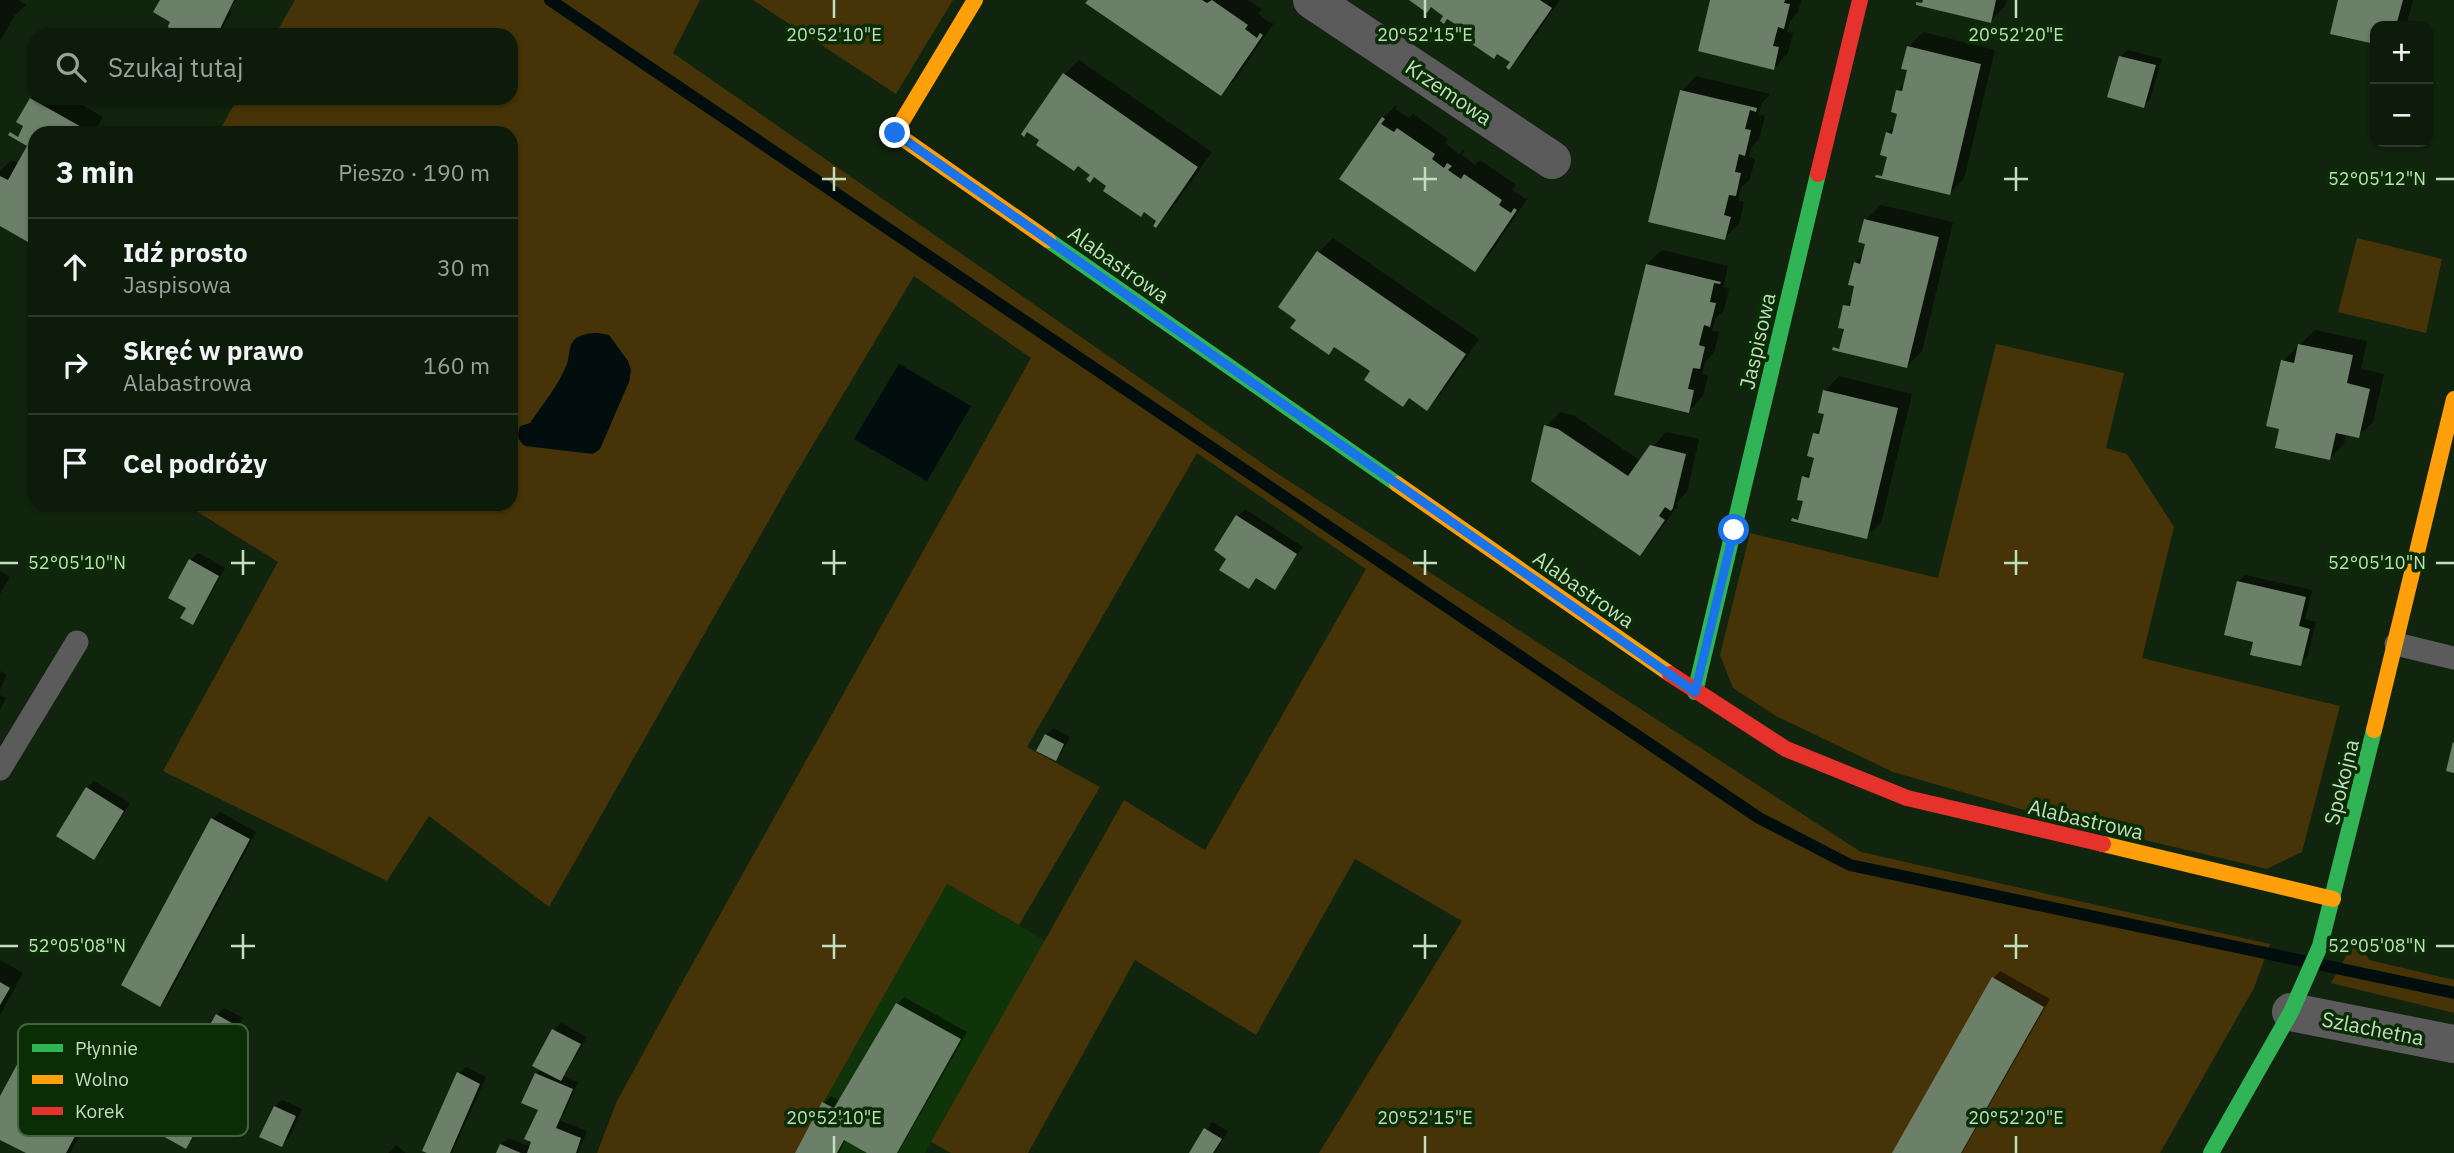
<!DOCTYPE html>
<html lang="pl">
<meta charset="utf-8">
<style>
body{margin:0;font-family:"IBM Plex Sans",sans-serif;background:#162413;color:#f1f3f6}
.controls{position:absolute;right:21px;top:21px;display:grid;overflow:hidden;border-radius:14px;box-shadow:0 2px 5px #0004}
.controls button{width:63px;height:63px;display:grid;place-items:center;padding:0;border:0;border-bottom:2px solid #2d392b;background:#0d1b0a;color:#f1f3f6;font:35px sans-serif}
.stop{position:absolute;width:21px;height:21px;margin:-16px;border:5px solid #1a73e8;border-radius:50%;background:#fff}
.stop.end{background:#1a73e8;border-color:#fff;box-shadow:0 2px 7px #0008}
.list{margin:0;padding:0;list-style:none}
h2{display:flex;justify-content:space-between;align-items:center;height:91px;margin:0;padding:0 28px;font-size:30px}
h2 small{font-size:23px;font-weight:400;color:#9aa19c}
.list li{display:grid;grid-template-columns:46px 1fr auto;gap:21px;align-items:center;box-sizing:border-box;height:98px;padding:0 28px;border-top:2px solid #2d392b}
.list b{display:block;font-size:26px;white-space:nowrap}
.list p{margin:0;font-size:23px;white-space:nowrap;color:#9aa19c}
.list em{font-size:23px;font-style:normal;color:#9aa19c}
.icon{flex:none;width:38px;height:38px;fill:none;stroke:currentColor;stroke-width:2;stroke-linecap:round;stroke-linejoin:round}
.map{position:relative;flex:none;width:2454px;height:1153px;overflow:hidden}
.search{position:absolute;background:#0d1b0a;box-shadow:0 2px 5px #0004;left:28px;top:28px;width:490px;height:77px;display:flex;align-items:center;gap:18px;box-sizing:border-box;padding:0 24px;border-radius:21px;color:#9aa19c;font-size:26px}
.panel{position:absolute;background:#0d1b0a;box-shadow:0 2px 5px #0004;left:28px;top:126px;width:490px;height:385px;border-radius:21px}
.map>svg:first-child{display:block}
.built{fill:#0f3409}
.green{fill:#463408}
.water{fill:#020e0d}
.shadow{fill:#0007}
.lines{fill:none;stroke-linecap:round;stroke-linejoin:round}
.stream{stroke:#020e0d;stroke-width:12}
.building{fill:#6c8069}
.lane{stroke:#5c5b5c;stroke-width:23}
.street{stroke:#5c5b5c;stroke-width:38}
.fast{stroke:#30b455;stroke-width:16}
.slow{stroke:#ff9f0a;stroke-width:16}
.jam{stroke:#e5322d;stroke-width:16}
.route{stroke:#1a73e8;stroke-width:9}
.ticks{fill:none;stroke:#c4ddbf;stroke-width:2.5}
.labels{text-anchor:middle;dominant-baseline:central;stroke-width:7;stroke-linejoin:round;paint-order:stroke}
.street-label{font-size:21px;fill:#c4ddbf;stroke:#0a2d05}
.key{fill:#0a2d05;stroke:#42623d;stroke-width:2}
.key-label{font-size:19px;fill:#c4ddbf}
.ticks-label{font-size:18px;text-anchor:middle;fill:#c4ddbf;stroke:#0a2d05;stroke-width:7;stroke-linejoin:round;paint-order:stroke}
</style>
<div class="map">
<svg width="2454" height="1153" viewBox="0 0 2454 1153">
<rect width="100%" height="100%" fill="#11240e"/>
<path class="built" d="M947,884l99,57 -121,212h-130z"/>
<path class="green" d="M295,0h405l-27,53 602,419 586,380 409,92 -16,44 -94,165h-841l143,-232 -107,-62 -99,176 -121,-75 -107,193h-77l-20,-11 193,-342 81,50 161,-281 -169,-116 -170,294 73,40 -81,138 -72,-41 -152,269h-198l20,-52 62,-113 352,-630 -117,-82 -125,209 -240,422 -120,-91 -42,65 -224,-110 115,-209 -93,-58h326v-371h-293l20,-35h273v-63h-236z
M753,0h200l-57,94z
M2357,238l85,21 -16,74 -88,-21z
M1996,344l128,29 -18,75 21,6 47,73 -32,131 198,48 -38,146 -35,17 -215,-51 -159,-46 -117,-56 -43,-28 -13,-33 30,-122 188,45z
M2358,935l11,25 85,20v33l-123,-30z"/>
<path class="water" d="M598,333l11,2 19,26 3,9 -2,12 -29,67 -7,5 -68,-8c-8,-6 -8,-11 -5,-20l10,-3c12,-18 29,-38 37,-59 3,-9 1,-19 9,-26 7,-4 14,-5 22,-5z
M899,364l72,42 -44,75 -73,-42z"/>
<path class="shadow" d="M0,0h18l8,5 -11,10 -15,26z
M162,0h74l-7,10 3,2 -14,23h-45v-14z
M1090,0h158l14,9 -4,5 14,10 4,-4 -41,60 -15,14z
M1412,0h148l-37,53 -14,14 3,-6 -80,-55z
M1712,0h89l-3,12 -8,9 -3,11 6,1 -5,20 -14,15z
M1925,0h81l-1,6 -15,15z
M2340,0h73l-7,26h-31v17l-43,-11z
M1923,32l72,18 -31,129 -15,14 -60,-38 -2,-22 9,-9 3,-12 -1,-22 8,-8 2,-35z
M2128,50l34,9 -12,40 -7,7 -23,-49z
M1079,60l133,92 -42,59 -14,14 3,-5 -67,-46 -27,-100z
M1696,76l74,18 -9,10 -2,11 6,1 -6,23 -8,9 -2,9 6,2 -5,20 -9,9 -3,13 6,1 -5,22 -15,14 -42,-147z
M35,95v3h35l33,19 -9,16h-59v99l-7,7 -28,-15v-53l12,-11 7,4 10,-18 2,-47z
M1398,104l-3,5 14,9 4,-4 35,25 -3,4 14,11 6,-4 -3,5 13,10 5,-5 36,25 -4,5 14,9 4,-4 -41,60 -15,15 -132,-92 41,-60z
M1881,205l72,17 -31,129 -15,15 -61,-38 -1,-22 9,-9 1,-34 9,-9 3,-12 -1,-22z
M1333,238l146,101 -38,55 -14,15 -17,-12 -7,7 -30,-33 -37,-26 -7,8 -10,-101z
M1662,250l66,16 -5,21 6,2 -5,21 -9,9 -3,12 7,1 -5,21 -9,9 -3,12 6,2 -5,20 -14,15 -42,-147z
M2315,330l52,11 -6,28 23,5 -11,48 -15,14 -12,-3 -2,11 -15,15 -48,-32 2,-66z
M1839,376l73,18 -31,129 -15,14 -61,-37 -1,-23 9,-9 3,-12 -2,-22 9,-9 3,-12 -1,-22z
M1560,412l13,3 68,46 25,-29 33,7 -12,53 -11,11 2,2 -24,34 -14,15 -94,-128z
M1245,509l58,38 -29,40 -17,-10 -9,10 -19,-29 9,-42z
M198,553l27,15 -26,48 -7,7 -4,-16 3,-47z
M0,571l10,6 -10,17z
M2245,575l67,15 -7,29 11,3 -9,35 -7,7 -45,-23 -17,-59z
M0,671l7,4 -7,14z
M0,695l6,3 -6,12z
M1053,728l17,9 -8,15 -7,7 -9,-24z
M94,781l36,22 -29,48 -7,7 -36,-22 29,-48z
M220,812l36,20 -89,166 -7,7 53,-186z
M0,960l23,13 -23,42z
M2000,971l50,28 -88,154h-68l100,-175z
M904,997l63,35 -69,121h-28l-24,-14 -7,14h-42l27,-50 7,-7 9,5 57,-97z
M224,1008l19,10 -25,46 13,7 -39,69 -7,7 -19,-102 7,-7 24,13 20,-36z
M561,1023l26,14 -23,39 14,6 -17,39 26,10 -9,22h-80l3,-8 7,-7 23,9 9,-38 -3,-35 5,-5 12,-39z
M35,1047l37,20 12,-11 11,6 -5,9 19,11 -39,71h-38l-32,-15v-38l21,-38z
M466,1067l20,10 -34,76h-21l28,-80z
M282,1100l20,9 -13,29 -7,7 -7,-38z
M1212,1122l16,9 -13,22h-24z
M396,1145l10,8h-18z"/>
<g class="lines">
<path class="stream" d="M550,0l1209,818 91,47 604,128"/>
</g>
<path class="building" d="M160,0h74l-17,35h-46l-3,-9 2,-4 -17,-10z
M1088,0h114l5,3 5,-3 36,25 -3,4 12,9 3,-5 3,2 -42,61 -136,-93z
M1409,0h131l12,8 -43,62 -3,-3 4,-5 -13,-8 -3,5 -38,-26 4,-6 -13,-8 -3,5 -4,-3 3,-5 -12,-9 -4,6z
M1710,0h75l-1,3 6,1 -6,25 -6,-2 -5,19 6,1 -5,23 -76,-19z
M1923,0h73l-5,23 -75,-18v-3l6,1z
M2338,0h65l-7,26h-21v18l-45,-10z
M1907,46l74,18 -31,131 -75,-18 1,-2 6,1 5,-19 -7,-2 6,-23 6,2 5,-20 -6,-2 5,-22 6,1 5,-21 -6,-1z
M2119,56l37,9 -12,43 -37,-11z
M1063,73l135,94 -42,61 -3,-2 3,-5 -12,-9 -3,5 -38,-26 3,-5 -12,-9 -4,6 -4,-4 4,-4 -12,-9 -4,5 -38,-26 3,-5 -12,-8 -3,5 -3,-3z
M1680,90l77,18 -1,4 -6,-2 -5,19 6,1 -6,26 -6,-2 -4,18 6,1 -5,23 -7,-1 -5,20 7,2 -6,23 -77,-18z
M30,98l62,35h-57v96l-7,13 -28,-16v-50l8,4 19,-34 -19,-11 2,-3 8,5 5,-11 -7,-4z
M1382,117l3,2 -4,5 13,8 3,-4 38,26 -3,5 12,9 3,-5 5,3 -4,4 13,9 3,-5 38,26 -3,5 12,8 3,-5 3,2 -42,62 -136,-93z
M1864,219l75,18 -32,131 -75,-18 1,-3 6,2 5,-20 -6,-1 5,-23 7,1 4,-20 -6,-1 6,-23 6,2 5,-20 -7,-2z
M1317,251l149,103 -39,57 -18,-13 -6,9 -39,-27 6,-9 -36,-24 -5,8 -39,-27 6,-8 -18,-13z
M1646,264l75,18 -1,2 -6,-1 -4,19 6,1 -6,24 -6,-2 -5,20 6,2 -5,22 -7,-1 -5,21 6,1 -5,23 -75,-18z
M2298,344l55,11 -6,28 23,6 -11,49 -23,-5 -6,27 -55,-12 4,-19 -13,-3 15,-66 13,3z
M1823,390l75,18 -31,131 -76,-18 1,-3 6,2 5,-19 -6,-1 5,-24 7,2 5,-20 -7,-2 6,-23 6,1 5,-20 -6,-1z
M1544,425l14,4 70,47 22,-31 36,9 -13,54 -2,3 -6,-4 -6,9 6,4 -25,36 -109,-75z
M1236,515l61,39 -22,36 -19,-12 -7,11 -30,-19 7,-11 -12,-9z
M189,559l30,17 -26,49 -13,-7 6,-10 -18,-10z
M2237,581l69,16 -7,29 11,3 -9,37 -51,-11 3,-13 -29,-7z
M1045,734l19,10 -8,17 -20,-10z
M2453,742l1,1v30l-8,-2z
M86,787l38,24 -30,49 -38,-24z
M211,818l39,21 -90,168 -39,-22z
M1992,977l52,30 -83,146h-69z
M0,982l10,6 -10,17z
M896,1003l65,36 -64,114h-30l-23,-13 -7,13h-42l27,-51 12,6z
M216,1014l21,12 -24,45 12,7 -39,71 -61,-34 39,-71 27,15z
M552,1029l29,15 -20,37 -29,-15z
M19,1061l42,22 7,-14 13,8 -5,9 20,11 -30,56h-40l-26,-13v-44z
M457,1072l23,12 -30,69h-23l-5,-2z
M535,1073l38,16 -17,39 25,10 -5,15h-49l4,-11 -7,-3 14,-29 -17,-7z
M274,1106l22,10 -14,31 -23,-10z
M1204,1128l18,11 -9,14h-24z
M500,1144l21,9h-25z"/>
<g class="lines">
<path class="lane" d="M2396,644l58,14
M0,769l77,-127"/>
<path class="street" d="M1312,0l240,160
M2291,1012l163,32"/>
<path class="fast" d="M1048,240l349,244
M1695,692l123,-518
M2211,1153l80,-141 29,-66 54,-216"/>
<path class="slow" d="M975,0l-80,133 153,107
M1397,484l273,190
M2374,730l80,-331
M2103,844l230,55"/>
<path class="jam" d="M1818,174l42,-174
M1670,674l116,75 121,49 196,46"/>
</g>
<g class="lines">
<path class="route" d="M895,133l800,559 39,-162"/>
</g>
<path class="ticks" d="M834,0v18M1425,0v18M2016,0v18M834,167v24M1425,167v24M2016,167v24M822,179h24M1413,179h24M2004,179h24M2436,179h18M243,550v25M834,550v25M1425,550v25M2016,550v25M0,563h18M231,563h24M822,563h24M1413,563h24M2004,563h24M2436,563h18M243,934v25M834,934v25M1425,934v25M2016,934v25M0,946h18M231,946h24M822,946h24M1413,946h24M2004,946h24M2436,946h18M834,1136v17M1425,1136v17M2016,1136v17"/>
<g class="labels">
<g class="street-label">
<text transform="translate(1449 92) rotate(34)">Krzemowa</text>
<text transform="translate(1119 264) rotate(35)">Alabastrowa</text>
<text transform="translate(1757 341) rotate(-77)">Jaspisowa</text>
<text transform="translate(1584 589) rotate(35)">Alabastrowa</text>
<text transform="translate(2341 782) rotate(-76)">Spokojna</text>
<text transform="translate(2086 819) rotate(13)">Alabastrowa</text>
<text transform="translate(2373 1028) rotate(11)">Szlachetna</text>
</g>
</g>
<rect x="18" y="1024" width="230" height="112" rx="10" class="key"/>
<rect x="32" y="1044" width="31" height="8" fill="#30b455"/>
<rect x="32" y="1075" width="31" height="9" fill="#ff9f0a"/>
<rect x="32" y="1107" width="31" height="8" fill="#e5322d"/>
<g class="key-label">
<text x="75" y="1055">Płynnie</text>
<text x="75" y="1086">Wolno</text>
<text x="75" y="1118">Korek</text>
</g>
<g class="ticks-label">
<text x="834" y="41">20°52'10"E</text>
<text x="1425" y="41">20°52'15"E</text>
<text x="2016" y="41">20°52'20"E</text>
<text x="2377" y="185">52°05'12"N</text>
<text x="77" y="569">52°05'10"N</text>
<text x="2377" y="569">52°05'10"N</text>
<text x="77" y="952">52°05'08"N</text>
<text x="2377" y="952">52°05'08"N</text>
<text x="834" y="1124">20°52'10"E</text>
<text x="1425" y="1124">20°52'15"E</text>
<text x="2016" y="1124">20°52'20"E</text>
</g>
</svg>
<div class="controls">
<button>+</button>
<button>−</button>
</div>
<div class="stop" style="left:1734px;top:530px"></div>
<div class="stop end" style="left:895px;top:133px"></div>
<div class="search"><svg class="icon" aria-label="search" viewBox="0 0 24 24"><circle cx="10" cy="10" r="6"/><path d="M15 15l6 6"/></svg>Szukaj tutaj</div>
<section class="panel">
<h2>3 min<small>Pieszo · 190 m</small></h2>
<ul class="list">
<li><svg class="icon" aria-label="ahead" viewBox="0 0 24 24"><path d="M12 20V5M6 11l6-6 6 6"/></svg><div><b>Idź prosto</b><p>Jaspisowa</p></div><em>30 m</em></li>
<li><svg class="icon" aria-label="right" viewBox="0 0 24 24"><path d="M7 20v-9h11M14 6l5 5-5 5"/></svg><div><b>Skręć w prawo</b><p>Alabastrowa</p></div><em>160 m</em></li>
<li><svg class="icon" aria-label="arrive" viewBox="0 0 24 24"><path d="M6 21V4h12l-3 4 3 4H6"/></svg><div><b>Cel podróży</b></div></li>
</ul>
</section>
</div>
